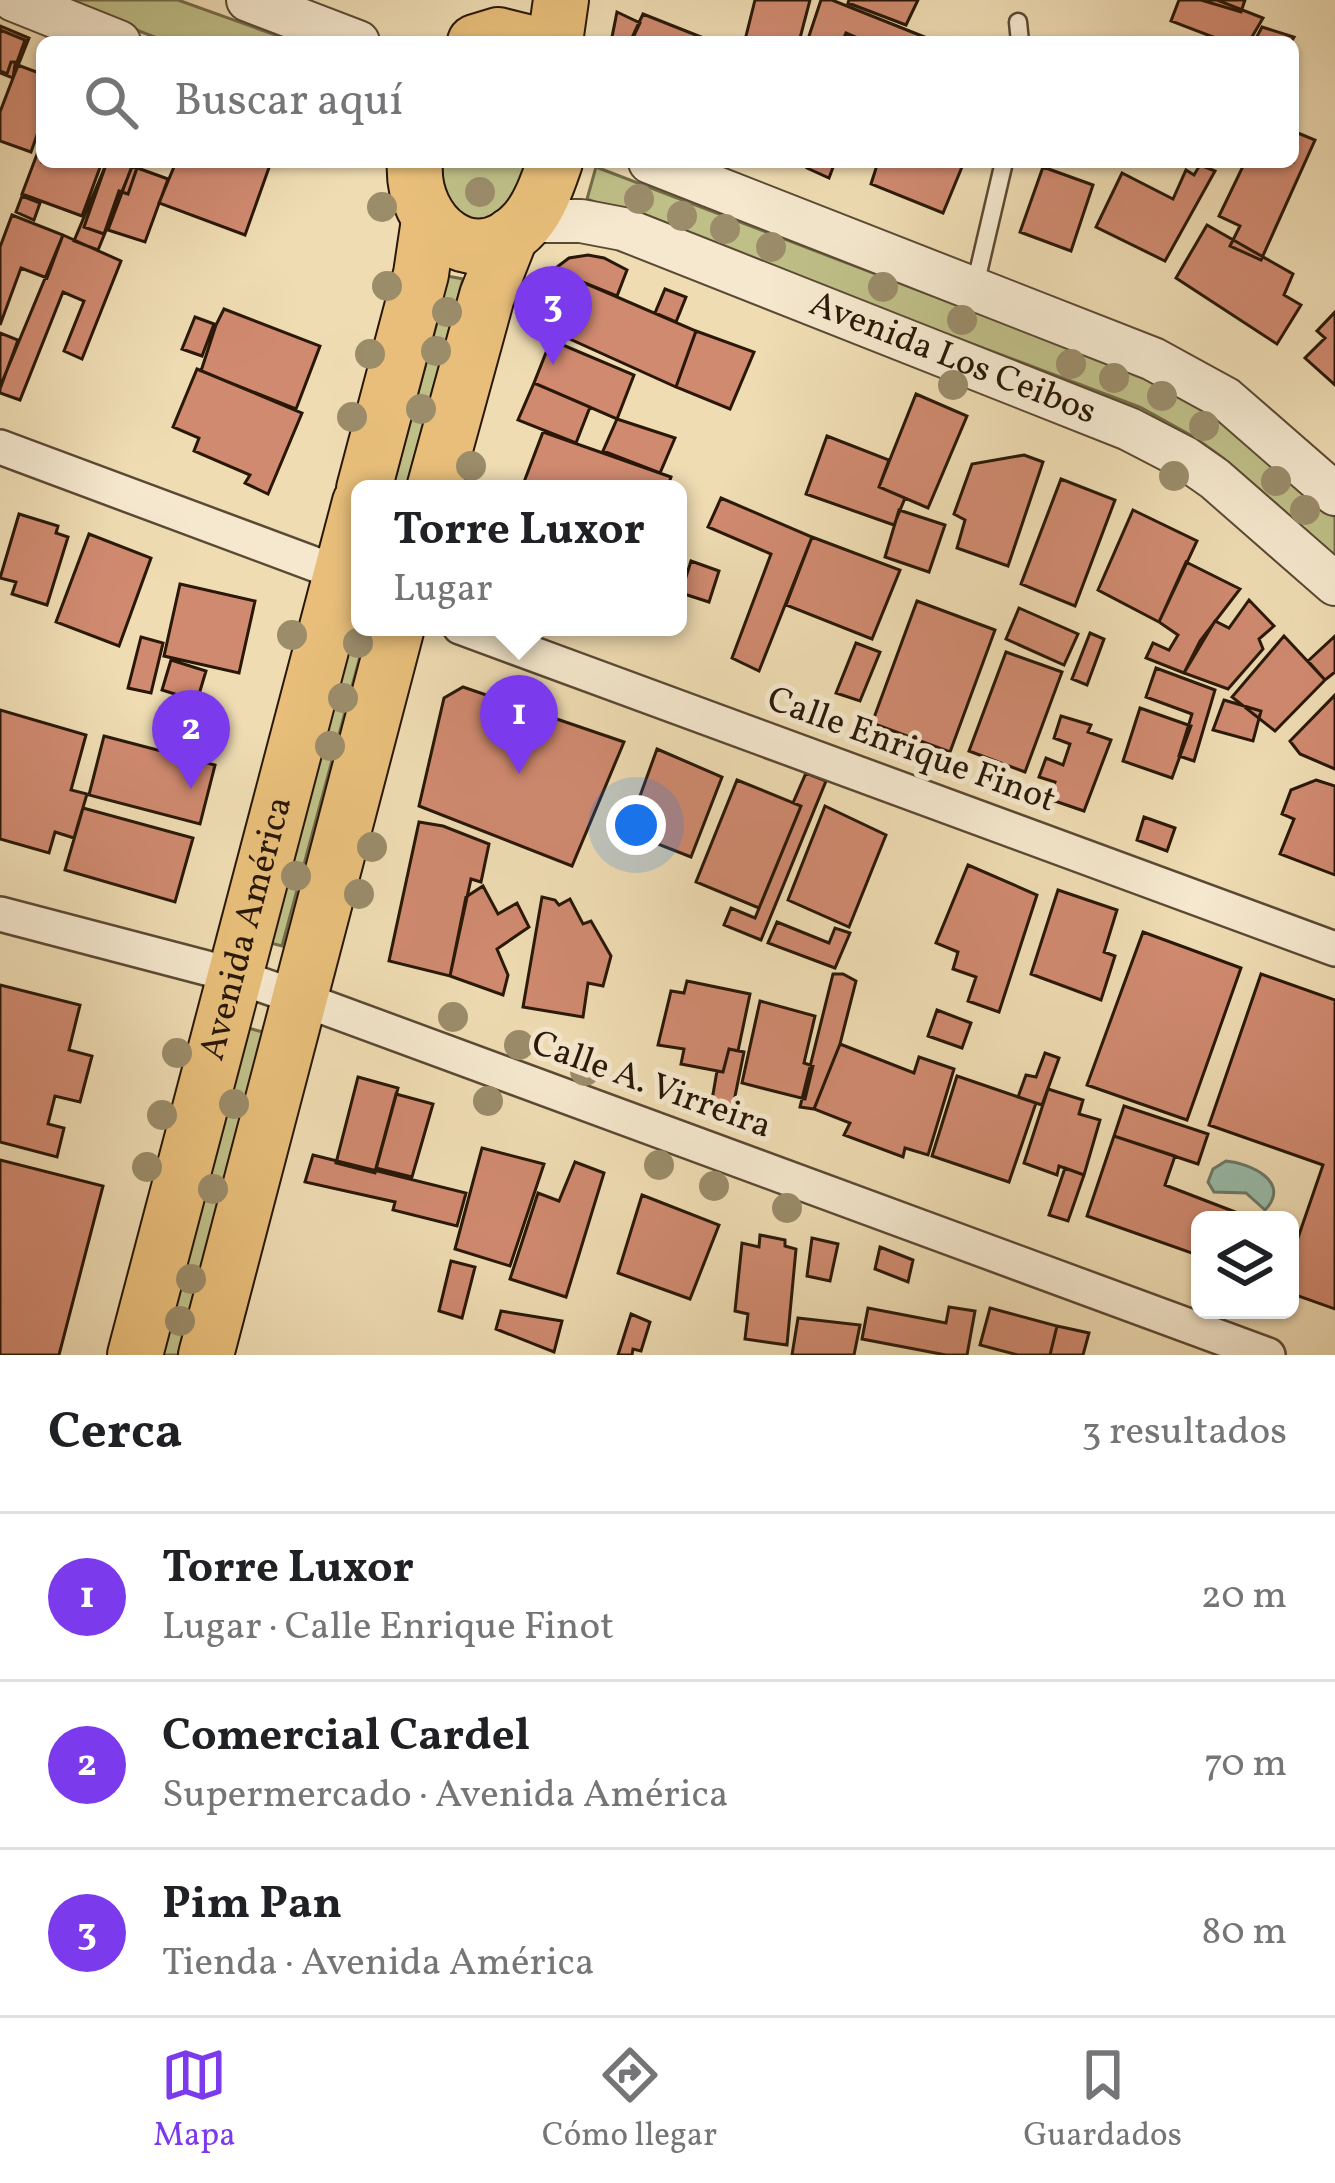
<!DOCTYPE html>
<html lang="es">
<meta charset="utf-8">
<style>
body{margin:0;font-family:Vollkorn,serif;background:#f6f6f6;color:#202124}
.controls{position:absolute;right:36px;bottom:36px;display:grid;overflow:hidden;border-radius:18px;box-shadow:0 3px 9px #0004}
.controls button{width:108px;height:108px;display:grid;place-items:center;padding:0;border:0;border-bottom:3px solid #e0e0e0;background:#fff;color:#202124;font:60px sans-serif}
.you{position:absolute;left:636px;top:825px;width:42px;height:42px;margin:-30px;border:9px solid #fff;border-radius:50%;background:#1a73e8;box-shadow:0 0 0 18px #1a73e833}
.badge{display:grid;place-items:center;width:78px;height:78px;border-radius:50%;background:#7c3aed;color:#fff;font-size:39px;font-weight:700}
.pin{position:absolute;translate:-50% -99px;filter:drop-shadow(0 3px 6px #0008)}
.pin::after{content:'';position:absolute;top:63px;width:42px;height:36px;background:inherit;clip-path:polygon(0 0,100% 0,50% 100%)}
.popup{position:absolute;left:351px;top:480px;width:336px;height:156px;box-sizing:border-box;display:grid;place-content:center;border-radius:18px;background:#fff;filter:drop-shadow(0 3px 9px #0005);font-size:39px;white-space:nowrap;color:#757577}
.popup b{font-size:45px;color:#202124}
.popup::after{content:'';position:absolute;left:50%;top:100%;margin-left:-24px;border:24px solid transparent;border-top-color:#fff}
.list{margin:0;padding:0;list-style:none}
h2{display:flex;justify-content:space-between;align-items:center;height:156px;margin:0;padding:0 48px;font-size:51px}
h2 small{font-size:39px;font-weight:400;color:#757577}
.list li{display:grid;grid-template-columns:78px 1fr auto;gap:36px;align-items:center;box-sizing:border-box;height:168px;padding:0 48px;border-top:3px solid #e0e0e0}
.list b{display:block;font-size:45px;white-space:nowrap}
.list p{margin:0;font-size:39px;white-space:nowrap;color:#757577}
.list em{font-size:39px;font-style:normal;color:#757577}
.icon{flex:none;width:66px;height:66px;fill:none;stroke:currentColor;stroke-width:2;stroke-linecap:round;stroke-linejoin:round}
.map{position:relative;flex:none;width:1335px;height:1355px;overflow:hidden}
.search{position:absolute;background:#fff;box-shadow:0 3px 9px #0004;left:36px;right:36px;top:36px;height:132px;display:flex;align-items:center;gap:30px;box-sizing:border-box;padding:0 42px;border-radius:18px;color:#757577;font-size:45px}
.sheet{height:660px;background:#fff}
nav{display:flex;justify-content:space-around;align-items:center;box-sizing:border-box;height:168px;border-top:3px solid #e0e0e0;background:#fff;font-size:33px;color:#757577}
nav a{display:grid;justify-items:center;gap:6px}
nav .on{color:#7c3aed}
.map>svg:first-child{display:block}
.green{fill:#bfbf88;stroke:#746c48;stroke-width:3}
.water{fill:#9abcab;stroke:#6d7a6a;stroke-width:3}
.building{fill:#d08a70;stroke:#291808;stroke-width:3}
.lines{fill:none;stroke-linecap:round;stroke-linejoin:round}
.service-casing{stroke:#5a4933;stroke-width:21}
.minor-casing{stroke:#5a4933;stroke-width:38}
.tertiary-casing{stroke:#5a4933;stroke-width:46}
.primary-casing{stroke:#291808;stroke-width:58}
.service{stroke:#f5e8ce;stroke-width:16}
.minor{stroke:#f5e8ce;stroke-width:33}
.tertiary{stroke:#f5e8ce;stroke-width:42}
.primary{stroke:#e8be7a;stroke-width:54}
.tree{fill:#9b8c6a}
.labels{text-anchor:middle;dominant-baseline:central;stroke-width:10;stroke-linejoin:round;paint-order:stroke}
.street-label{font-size:36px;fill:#291808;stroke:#f5e8ce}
</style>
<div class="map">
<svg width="1335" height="1355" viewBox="0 0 1335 1355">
<rect width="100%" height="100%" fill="#efdcb3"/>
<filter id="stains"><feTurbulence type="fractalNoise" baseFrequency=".00167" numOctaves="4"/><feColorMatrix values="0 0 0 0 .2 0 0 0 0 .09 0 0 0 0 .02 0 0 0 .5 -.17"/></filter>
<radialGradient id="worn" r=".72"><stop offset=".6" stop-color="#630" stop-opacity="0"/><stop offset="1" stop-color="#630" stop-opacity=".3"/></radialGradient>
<path class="green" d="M61,0h117l117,42h-128z
M442,162h88c-14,29 -28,63 -65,58l-22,-27z
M596,167l557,213 61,34 121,103v39l-112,-98 -29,-21 -54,-30 -553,-208z
M442,275l21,4 -57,210h-14l47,-174 4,-22z
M360,607v20h8l-86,319 -12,-3z
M248,1028l15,4 -85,323h-16z"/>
<path class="water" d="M1226,1161c24,2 66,21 39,49l-19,-17 -32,-1 -6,-10 5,-13z"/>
<path class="building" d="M755,0h55l-11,42 -54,-2z
M821,0h11l105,42h-70l-21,-9 -4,9h-35z
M849,0h69l-12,25 -58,-22z
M1179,0h38l46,18 -14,24h-23l-55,-21z
M1201,0h44l-4,12z
M617,12l23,11 -9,19h-20z
M643,14l63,25 7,3h-83z
M0,26l29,12 -16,40 -13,-5z
M1262,27l32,10 -3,5h-37z
M0,30l25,10 -8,22h-6l-4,12 -7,-3z
M15,64l27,10v47l-11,31 -31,-11v-29l13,-34z
M1293,131l22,9 -54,120 -31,-14 10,-20 -21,-10 26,-54h48z
M42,141v21h60l-20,54 -60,-22z
M107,162h27l-36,88 -24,-9z
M107,162h32l-11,32 -9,-3 -15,43 -20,-7z
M176,162h95l-26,73 -86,-32z
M809,162h26l-6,16 -22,-10z
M878,162h86l-21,51 -72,-29z
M1200,165l15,6 -50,90 -69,-34 26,-54 51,26 13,-29 8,5z
M132,166l36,13 -23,63 -37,-12z
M1043,167l50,18 -22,66 -51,-19z
M22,196l18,7 -6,17 -18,-8z
M12,215l51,20 -16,43 -26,-10 -21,57v-78z
M1207,225l86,49 -9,21 17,10 -24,39 -101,-66z
M63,235l58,26 -39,98 -18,-8 20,-50 -21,-9 -43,108 -20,-7v-6z
M588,255l16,3 23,12 -10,26 -37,-15 -19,54 -28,-9 11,-39 13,-20 12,-9z
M580,281l116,50 -20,56 -115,-52z
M665,289l21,8 -10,25 -21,-9z
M224,309l96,37 -24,63 -95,-38 15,-46z
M1335,312v73l-30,-27 20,-20 -8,-7z
M195,317l19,7 -12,32 -20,-7z
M696,331l58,21 -24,57 -54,-22z
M0,333l18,7 -18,49z
M551,340l83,35 -17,44 -83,-36z
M197,369l105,44 -34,81 -23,-11 5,-8 -56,-24 5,-13 -26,-11z
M534,383l56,24 -14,36 -58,-23z
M916,394l51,22 -39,92 -49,-21z
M617,419l58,19 -15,35 -57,-22z
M543,432l128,45 -4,12h-121l-22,-7z
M827,436l62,24 -10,27 26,11 -11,27 -88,-31z
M1024,455l19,7 -35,104 -51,-18 8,-28 -11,-6 18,-50z
M1061,479l54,21 -40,106 -54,-22z
M721,498l91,39 -53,134 -27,-13 39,-104 -63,-27z
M899,510l46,15 -16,47 -44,-15z
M1133,510l64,31 -38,81 -61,-32z
M19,514l39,12 -2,7 12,4 -21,68 -35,-11 4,-12 -16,-4z
M89,534l62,24 -32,88 -63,-24z
M812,537l88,33 -28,69 -86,-34z
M691,561l28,10 -10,31 -28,-9z
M1186,562l54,27 -40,52 -16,32 -38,-15 7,-15 16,7 9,-15 -19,-13z
M180,584l75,17 -16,72 -75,-17z
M1249,600l25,26 -15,13 4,10 -35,40 -44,-16 31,-52 14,7z
M917,601l78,29 -45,122 -78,-29z
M1019,608l59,26 -14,31 -58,-26z
M1090,633l14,6 -17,46 -15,-6z
M1284,636l41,44 -50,51 -43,-34z
M1335,636v36l-10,8 -17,-19z
M141,637l22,6 -12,50 -23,-5z
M856,643l24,9 -20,49 -24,-8z
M1006,652l56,20 -37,100 -56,-21z
M171,660l35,11 -9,30 -35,-11z
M1156,668l59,22 -21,71 -15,-5 13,-42 -46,-17z
M463,687l161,55 -52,124 -153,-60 25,-108z
M1335,695v74l-35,-15 -10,-13z
M1224,700l37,11 -8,30 -40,-11z
M1140,708l51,18 -19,52 -49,-17z
M0,710l86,25 -15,55 16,4 -13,44 -19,-6 -6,21 -49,-14z
M1061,716l30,9 -3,7 23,8 -27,71 -35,-12 6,-17 -16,-5 7,-19 17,7 7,-21 -16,-6z
M104,736l111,29 -15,59 -111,-29z
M657,749l65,28 -31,80 -64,-25z
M806,773l20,8 -65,159 -37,-15 7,-17 24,10 46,-112 -8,-3z
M737,780l64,26 -42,102 -63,-26z
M1316,780l19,6v89l-55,-21 14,-35 -12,-5 9,-24z
M825,806l61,29 -37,92 -61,-27z
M83,808l110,30 -18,64 -110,-32z
M1144,817l31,11 -8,23 -30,-11z
M419,822l24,4 46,18 -8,38 -10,-3 -21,97 -61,-15z
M968,865l69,30 -38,117 -31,-11 8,-24 -23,-8 5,-17 -22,-9z
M483,886l15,28 19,-11 12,24 -32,22 11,26 -5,20 -53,-19 16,-79z
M1058,890l59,20 -13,42 11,4 -14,44 -70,-26z
M542,897l13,3 4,5 11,-6 13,25 8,-3 20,35 -8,30 -15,-3 -5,34 -60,-10z
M777,922l52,21 6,-15 15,5 -15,35 -67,-25z
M1143,932l98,36 -54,152 -100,-35z
M833,974h10l13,7 -16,63 -26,65 -14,-2z
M1261,974l74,26v309l-45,-16v-32l33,-96 -114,-40z
M687,981l63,13 -12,57 -9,-2 -6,23 -42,-8 3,-15 -26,-4 13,-54 13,2z
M0,985l80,20 -11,45 23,6 -12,46 -25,-6 -7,28 16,4 -7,29 -57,-15z
M760,1001l55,15 -11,47 9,3 -8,33 -63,-16z
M937,1010l34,13 -9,25 -34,-12z
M840,1044l74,29 5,-16 35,12 -26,86 -23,-7 -2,9 -59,-22 6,-12 -36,-14z
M729,1049l15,3 -11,54 -21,-6 5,-29 6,1z
M1045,1053l14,5 -17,47 -24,-8 8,-22 10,2z
M957,1076l79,27 -27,79 -77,-26z
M358,1077l40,11 -23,85 -39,-10z
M1048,1089l35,11 -4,14 21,6 -16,55 -25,-9 -2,9 -33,-12z
M396,1094l37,10 -21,73 -36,-9z
M1124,1106l84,28 -10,30 -84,-28z
M1114,1136l61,20 -10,29 91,35h-56v36l-113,-40z
M482,1148l62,16 -34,102 -55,-17z
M313,1155l153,38 -9,33 -64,-16 2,-8 -90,-20z
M0,1160l103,26 -44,169h-59z
M575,1162l29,11 -38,124 -56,-18 28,-86 21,8z
M1065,1168l19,7 -16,46 -19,-6z
M642,1195l77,30 -29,74 -72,-26z
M760,1235l25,5v6l11,3 -9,96 -42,-6 3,-25 -13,-3 7,-68 17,4z
M812,1238l26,6 -8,37 -23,-5z
M880,1247l33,13 -5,22 -33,-13z
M451,1261l24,6 -13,51 -23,-7z
M949,1307l26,4 -8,44h-21l-84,-16 6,-31 78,15z
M990,1308l67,18 -7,29h-32l-38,-10z
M501,1311l61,10 -8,31 -58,-23z
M631,1314l19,8 -9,29 -8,-2 -1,6h-14z
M798,1318l62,7 -6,30h-62z
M1057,1326l32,7 -6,22h-33z"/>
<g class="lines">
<g class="service-casing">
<path id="service" d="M1018,22l2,20
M974,290l30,-128"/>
</g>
<g class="minor-casing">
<path id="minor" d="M0,447l341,127
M460,627l875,322
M0,914l233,61 66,23 969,357"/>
</g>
<g class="tertiary-casing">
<g id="tertiary">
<path d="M14,0l105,42"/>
<path d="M248,0l110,42"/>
<path d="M650,162l503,197 73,40 109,95"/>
<path id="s1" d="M528,221h53l42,8 506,200 56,29 30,21 120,105"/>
</g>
</g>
<g class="primary-casing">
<g id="primary">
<path d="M475,42l23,-7 28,7"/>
<path d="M555,42l6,-42"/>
<path d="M415,162c-5,65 60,117 111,60 14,-16 22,-40 29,-60"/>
<path d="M364,489l57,-215 8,-54"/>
<path d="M434,489l53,-193 24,-61"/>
<path id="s2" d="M135,1355l225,-853"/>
<path d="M206,1355l191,-728"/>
</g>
</g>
<use href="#service" class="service"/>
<use href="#minor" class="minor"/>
<use href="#tertiary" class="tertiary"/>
<use href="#primary" class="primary"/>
</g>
<g class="tree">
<circle cx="480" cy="192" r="15"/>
<circle cx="639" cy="199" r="15"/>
<circle cx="382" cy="207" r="15"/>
<circle cx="682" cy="216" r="15"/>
<circle cx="725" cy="229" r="15"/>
<circle cx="771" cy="247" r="15"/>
<circle cx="387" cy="286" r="15"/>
<circle cx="883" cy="287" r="15"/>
<circle cx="447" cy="312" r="15"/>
<circle cx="962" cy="320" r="15"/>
<circle cx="436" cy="351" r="15"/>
<circle cx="370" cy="354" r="15"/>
<circle cx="1071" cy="364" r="15"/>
<circle cx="1114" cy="378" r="15"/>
<circle cx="953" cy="385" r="15"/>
<circle cx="1162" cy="396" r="15"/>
<circle cx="421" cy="409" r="15"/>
<circle cx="352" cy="417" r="15"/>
<circle cx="1204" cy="426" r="15"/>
<circle cx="471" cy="466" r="15"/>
<circle cx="1174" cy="476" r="15"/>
<circle cx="1276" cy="481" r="15"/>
<circle cx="1305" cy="510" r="15"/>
<circle cx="292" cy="635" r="15"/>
<circle cx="358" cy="643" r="15"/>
<circle cx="343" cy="698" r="15"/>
<circle cx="330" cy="746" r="15"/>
<circle cx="372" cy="847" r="15"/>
<circle cx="296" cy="876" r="15"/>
<circle cx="359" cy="894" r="15"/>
<circle cx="453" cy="1017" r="15"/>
<circle cx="519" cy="1045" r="15"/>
<circle cx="177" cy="1053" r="15"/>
<circle cx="585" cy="1071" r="15"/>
<circle cx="488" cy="1101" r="15"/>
<circle cx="234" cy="1104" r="15"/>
<circle cx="162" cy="1115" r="15"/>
<circle cx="659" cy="1165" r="15"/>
<circle cx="147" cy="1167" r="15"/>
<circle cx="714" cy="1186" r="15"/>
<circle cx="213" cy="1189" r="15"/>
<circle cx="787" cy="1208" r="15"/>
<circle cx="191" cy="1279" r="15"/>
<circle cx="180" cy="1321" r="15"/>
</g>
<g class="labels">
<g class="street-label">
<text stroke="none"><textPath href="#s1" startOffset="450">Avenida Los Ceibos</textPath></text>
<text transform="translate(911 751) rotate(20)">Calle Enrique Finot</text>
<text stroke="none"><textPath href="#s2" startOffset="441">Avenida América</textPath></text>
<text transform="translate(651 1086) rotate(20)">Calle A. Virreira</text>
</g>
</g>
<rect width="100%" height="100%" filter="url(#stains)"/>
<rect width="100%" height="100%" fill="url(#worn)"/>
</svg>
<div class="controls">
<button><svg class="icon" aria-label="layers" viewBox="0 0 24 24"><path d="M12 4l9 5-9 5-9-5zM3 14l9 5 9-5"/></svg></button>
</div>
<div class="you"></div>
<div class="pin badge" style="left:519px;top:774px">1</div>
<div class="popup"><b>Torre Luxor</b>Lugar</div>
<div class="pin badge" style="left:191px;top:789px">2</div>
<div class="pin badge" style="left:553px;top:365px">3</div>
<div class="search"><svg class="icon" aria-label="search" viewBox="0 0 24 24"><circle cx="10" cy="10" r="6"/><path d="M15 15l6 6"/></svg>Buscar aquí</div>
</div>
<section class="sheet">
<h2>Cerca<small>3 resultados</small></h2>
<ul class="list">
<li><span class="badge">1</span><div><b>Torre Luxor</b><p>Lugar · Calle Enrique Finot</p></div><em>20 m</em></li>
<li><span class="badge">2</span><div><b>Comercial Cardel</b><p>Supermercado · Avenida América</p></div><em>70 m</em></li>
<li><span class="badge">3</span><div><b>Pim Pan</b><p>Tienda · Avenida América</p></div><em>80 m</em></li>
</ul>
</section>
<nav>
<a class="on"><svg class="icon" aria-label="map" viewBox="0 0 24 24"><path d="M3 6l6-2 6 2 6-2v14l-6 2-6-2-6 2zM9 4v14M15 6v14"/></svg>Mapa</a>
<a><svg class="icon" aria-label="directions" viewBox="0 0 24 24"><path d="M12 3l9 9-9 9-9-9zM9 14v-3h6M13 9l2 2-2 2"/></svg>Cómo llegar</a>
<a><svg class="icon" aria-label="saved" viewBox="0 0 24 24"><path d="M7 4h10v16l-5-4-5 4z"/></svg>Guardados</a>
</nav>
